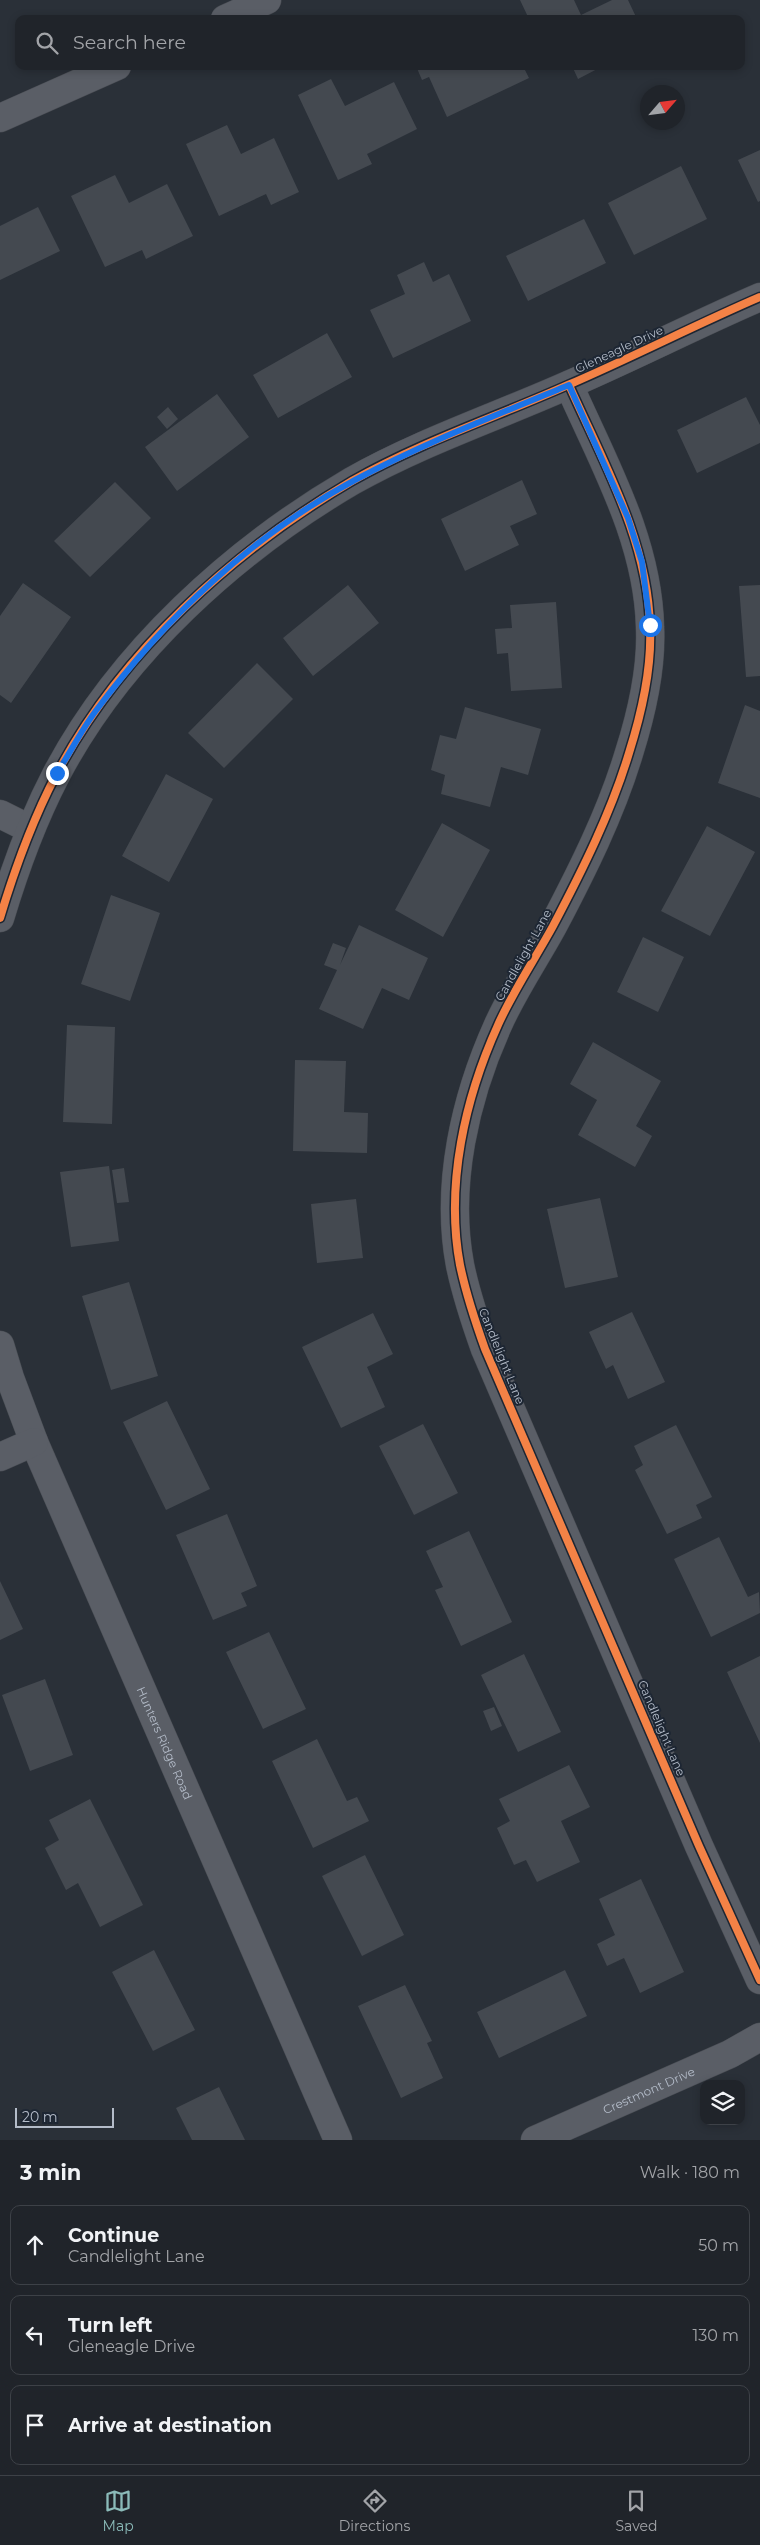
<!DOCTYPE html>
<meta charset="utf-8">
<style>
body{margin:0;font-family:Montserrat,sans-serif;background:#2d3036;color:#f1f3f6}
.controls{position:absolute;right:15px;bottom:15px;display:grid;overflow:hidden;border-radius:10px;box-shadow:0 2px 8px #0003}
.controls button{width:45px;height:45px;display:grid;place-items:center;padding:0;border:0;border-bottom:1px solid #3d4147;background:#20242a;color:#f1f3f6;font:25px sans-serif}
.compass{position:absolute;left:640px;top:85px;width:45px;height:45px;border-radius:50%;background:#20242a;box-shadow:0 2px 8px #0003;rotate:62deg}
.scale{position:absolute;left:15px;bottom:12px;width:99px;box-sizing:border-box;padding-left:5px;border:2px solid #b4bcc9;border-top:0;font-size:14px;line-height:18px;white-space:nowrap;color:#b4bcc9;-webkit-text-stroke:4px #1d2633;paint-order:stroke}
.stop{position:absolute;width:15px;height:15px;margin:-11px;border:4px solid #1a73e8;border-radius:50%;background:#fff}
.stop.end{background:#1a73e8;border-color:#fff;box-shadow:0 1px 5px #0008}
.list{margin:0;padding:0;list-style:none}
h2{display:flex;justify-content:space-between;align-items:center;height:65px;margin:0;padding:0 20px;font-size:21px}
h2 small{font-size:16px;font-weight:400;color:#a2a4a8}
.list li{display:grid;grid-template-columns:32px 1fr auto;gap:15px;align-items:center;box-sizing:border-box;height:80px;margin:0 10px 10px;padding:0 10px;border:1px solid #3d4147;border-radius:10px}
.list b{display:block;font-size:19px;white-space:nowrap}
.list p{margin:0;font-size:16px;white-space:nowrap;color:#a2a4a8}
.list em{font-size:16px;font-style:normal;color:#a2a4a8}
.icon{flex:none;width:28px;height:28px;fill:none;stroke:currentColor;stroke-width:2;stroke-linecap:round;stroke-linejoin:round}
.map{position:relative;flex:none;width:760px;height:2140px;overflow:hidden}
.search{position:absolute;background:#20242a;box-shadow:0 2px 8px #0003;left:15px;right:15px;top:15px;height:55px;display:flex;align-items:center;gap:12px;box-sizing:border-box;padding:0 18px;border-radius:10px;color:#a2a4a8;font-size:19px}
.sheet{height:335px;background:#20242a}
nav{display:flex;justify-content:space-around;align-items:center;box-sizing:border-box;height:70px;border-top:1px solid #3d4147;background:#20242a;font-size:14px;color:#a2a4a8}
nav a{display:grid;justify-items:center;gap:2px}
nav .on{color:#8bbbb9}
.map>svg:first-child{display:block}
.building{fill:#444950}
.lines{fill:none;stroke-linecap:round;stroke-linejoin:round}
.minor-casing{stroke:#484c53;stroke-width:29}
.minor{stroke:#5a5e66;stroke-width:28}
.cycleway-casing{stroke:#1d2633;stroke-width:11}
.cycleway{stroke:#f48246;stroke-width:8}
.route{stroke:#1a73e8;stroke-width:6}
.labels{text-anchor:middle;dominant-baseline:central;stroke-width:4;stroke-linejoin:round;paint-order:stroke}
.street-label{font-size:12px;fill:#b4bcc9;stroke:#1d2633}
</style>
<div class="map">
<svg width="760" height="2140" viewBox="0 0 760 2140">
<rect width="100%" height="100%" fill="#2a3038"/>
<path class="building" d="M520,0h54l7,15 31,-15h16l9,19h-108z
M416,66h107l6,12 -82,39 -18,-40 -7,3z
M572,66h31l-25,13z
M331,79l14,27 49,-24 23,47 -50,25 5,10 -34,16 -40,-85z
M227,125l14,29 33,-16 25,54 -28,13 -5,-11 -47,22 -33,-72z
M760,150v51l-2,1 -20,-42z
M681,166l26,53 -73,36 -26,-52z
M115,175l14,28 38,-19 26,52 -47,23 -4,-9 -37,17 -34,-71z
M38,207l22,44 -60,29v-54z
M584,219l22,44 -78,38 -22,-45z
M424,262l9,20 16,-8 22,47 -78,37 -23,-48 35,-16 -8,-19z
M327,333l25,44 -74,41 -25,-43z
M217,394l32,43 -72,54 -32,-44z
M746,397l14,28v18l-63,30 -20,-43z
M168,407l10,12 -11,10 -10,-12z
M522,480l15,34 -27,12 9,19 -54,26 -24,-52z
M115,482l36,36 -61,59 -36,-36z
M23,583l48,34 -60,86 -11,-8v-79z
M348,585l31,38 -66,53 -30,-38z
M760,585v91l-14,1 -7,-91z
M556,602l6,86 -51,3 -3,-38 -11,1 -2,-25 17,-1 -2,-23z
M257,663l36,36 -69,69 -36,-35z
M745,705l15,6v87l-42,-15z
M465,707l76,22 -13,46 -27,-8 -11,40 -49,-13 4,-19 -14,-5 9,-35 16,4z
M166,774l47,25 -44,83 -47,-26z
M442,823l48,27 -47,87 -48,-27z
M707,826l48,26 -45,84 -49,-25z
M111,895l49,18 -30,88 -49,-17z
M359,925l69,33 -19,42 -27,-12 -19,41 -44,-20 18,-39 -13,-5 9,-22 13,5 -6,17z
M643,937l41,20 -26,55 -41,-20z
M67,1025l48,2 -3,97 -49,-2z
M593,1042l68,39 -25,45 16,10 -17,31 -57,-32 19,-35 -27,-16z
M295,1060l51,1 -2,51 24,1 -1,40 -74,-2z
M109,1166l10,75 -48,6 -11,-75z
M124,1168l5,34 -12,1 -5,-33z
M600,1198l18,79 -53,11 -18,-79z
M356,1199l7,59 -46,5 -6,-59z
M129,1282l29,94 -47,14 -29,-94z
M632,1312l33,70 -37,17 -15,-34 -7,4 -17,-37z
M373,1313l20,41 -26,13 18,40 -44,21 -39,-81z
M167,1401l43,88 -44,21 -43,-88z
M423,1424l35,69 -44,22 -35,-69z
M676,1425l36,72 -16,8 6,13 -35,16 -32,-64 8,-5 -9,-19z
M227,1514l30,72 -16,7 6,13 -34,14 -37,-85z
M469,1531l43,91 -51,24 -26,-56 8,-3 -17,-36z
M719,1537l29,60 11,-5 1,21 -49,24 -37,-78z
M0,1581l23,48 -23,11z
M269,1632l37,77 -43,20 -37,-77z
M524,1654l37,78 -43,20 -37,-77z
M760,1656v87l-33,-71z
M45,1679l28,76 -43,16 -28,-76z
M494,1707l8,19 -11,5 -8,-20z
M317,1739l30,62 10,-4 12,24 -56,27 -41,-87z
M569,1765l21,42 -29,14 19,41 -43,20 -11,-22 -12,5 -17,-37 13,-7 -11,-22z
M90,1799l53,106 -43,22 -22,-44 -12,7 -21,-42 14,-8 -10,-20z
M365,1855l39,80 -42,21 -40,-80z
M641,1879l43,93 -44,21 -16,-35 -17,8 -10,-22 18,-9 -16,-36z
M154,1950l41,80 -42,21 -41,-79z
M565,1970l22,46 -88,42 -22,-46z
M405,1985l27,56 -5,2 16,35 -42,20 -43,-92z
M219,2087l26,53h-53l-16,-32z"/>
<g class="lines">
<g class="minor-casing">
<g id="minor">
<path d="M225,19l42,-19"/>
<path d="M0,118l117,-52"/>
<path d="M569,385c34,77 79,155 81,242 2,42 -8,85 -21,126 -18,60 -47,118 -76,173 -18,33 -40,65 -55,99 -33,73 -53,160 -38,240 6,29 15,56 25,84l214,497 61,134"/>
<path d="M0,814l30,15"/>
<path d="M0,918c15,-50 32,-97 56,-143 64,-122 178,-225 296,-294 69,-39 144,-64 216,-96 65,-28 127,-60 192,-88"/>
<path id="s1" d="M0,1345l10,33 24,64 304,698"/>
<path d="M0,1457l34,-15"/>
<path id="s2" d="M535,2140l195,-86 30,-17"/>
</g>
</g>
<use href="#minor" class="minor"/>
<g class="cycleway-casing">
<path id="cycleway" d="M569,385c34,77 79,155 81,242 2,42 -8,85 -21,126 -18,60 -47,118 -76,173 -18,33 -40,65 -55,99 -33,73 -53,160 -38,240 6,29 15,56 25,84l214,497 61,134
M0,918c15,-50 32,-97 56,-143 64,-122 178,-225 296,-294 69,-39 144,-64 216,-96 65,-28 127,-60 192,-88"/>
</g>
<use href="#cycleway" class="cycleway"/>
</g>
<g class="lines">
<path class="route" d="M57,773c13,-20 24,-42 38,-61 69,-93 157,-177 260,-232 69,-37 142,-65 214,-95l59,133 14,44 8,63"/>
</g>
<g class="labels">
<g class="street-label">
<text transform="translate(619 349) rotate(-25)">Gleneagle Drive</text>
<text transform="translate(523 955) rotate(-61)">Candlelight Lane</text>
<text transform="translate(502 1356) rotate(68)">Candlelight Lane</text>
<text transform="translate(662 1728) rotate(67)">Candlelight Lane</text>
<text stroke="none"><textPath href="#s1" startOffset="431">Hunters Ridge Road</textPath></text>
<text stroke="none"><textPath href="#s2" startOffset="124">Crestmont Drive</textPath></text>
</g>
</g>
</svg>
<div class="controls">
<button><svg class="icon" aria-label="layers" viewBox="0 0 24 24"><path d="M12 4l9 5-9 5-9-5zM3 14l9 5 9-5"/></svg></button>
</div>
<svg class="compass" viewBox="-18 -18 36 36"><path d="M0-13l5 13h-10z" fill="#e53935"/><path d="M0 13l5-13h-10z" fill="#a2a4a8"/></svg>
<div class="scale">20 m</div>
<div class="stop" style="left:650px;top:625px"></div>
<div class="stop end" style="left:57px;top:773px"></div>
<div class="search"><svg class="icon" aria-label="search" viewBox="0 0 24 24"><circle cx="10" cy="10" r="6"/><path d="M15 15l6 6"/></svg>Search here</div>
</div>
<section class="sheet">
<h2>3 min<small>Walk · 180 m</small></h2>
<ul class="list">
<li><svg class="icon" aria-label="ahead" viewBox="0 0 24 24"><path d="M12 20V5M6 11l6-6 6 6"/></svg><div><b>Continue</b><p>Candlelight Lane</p></div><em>50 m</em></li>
<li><svg class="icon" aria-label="left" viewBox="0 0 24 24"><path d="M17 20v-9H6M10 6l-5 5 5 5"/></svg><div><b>Turn left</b><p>Gleneagle Drive</p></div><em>130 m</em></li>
<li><svg class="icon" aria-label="arrive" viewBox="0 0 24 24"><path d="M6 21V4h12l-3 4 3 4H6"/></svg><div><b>Arrive at destination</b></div></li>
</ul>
</section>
<nav>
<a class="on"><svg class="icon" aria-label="map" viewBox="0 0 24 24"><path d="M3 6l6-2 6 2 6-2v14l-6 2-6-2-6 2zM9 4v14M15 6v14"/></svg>Map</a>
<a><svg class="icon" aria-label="directions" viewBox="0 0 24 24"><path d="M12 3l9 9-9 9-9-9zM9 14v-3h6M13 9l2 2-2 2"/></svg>Directions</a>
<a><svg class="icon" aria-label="saved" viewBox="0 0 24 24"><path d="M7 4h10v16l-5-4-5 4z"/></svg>Saved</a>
</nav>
